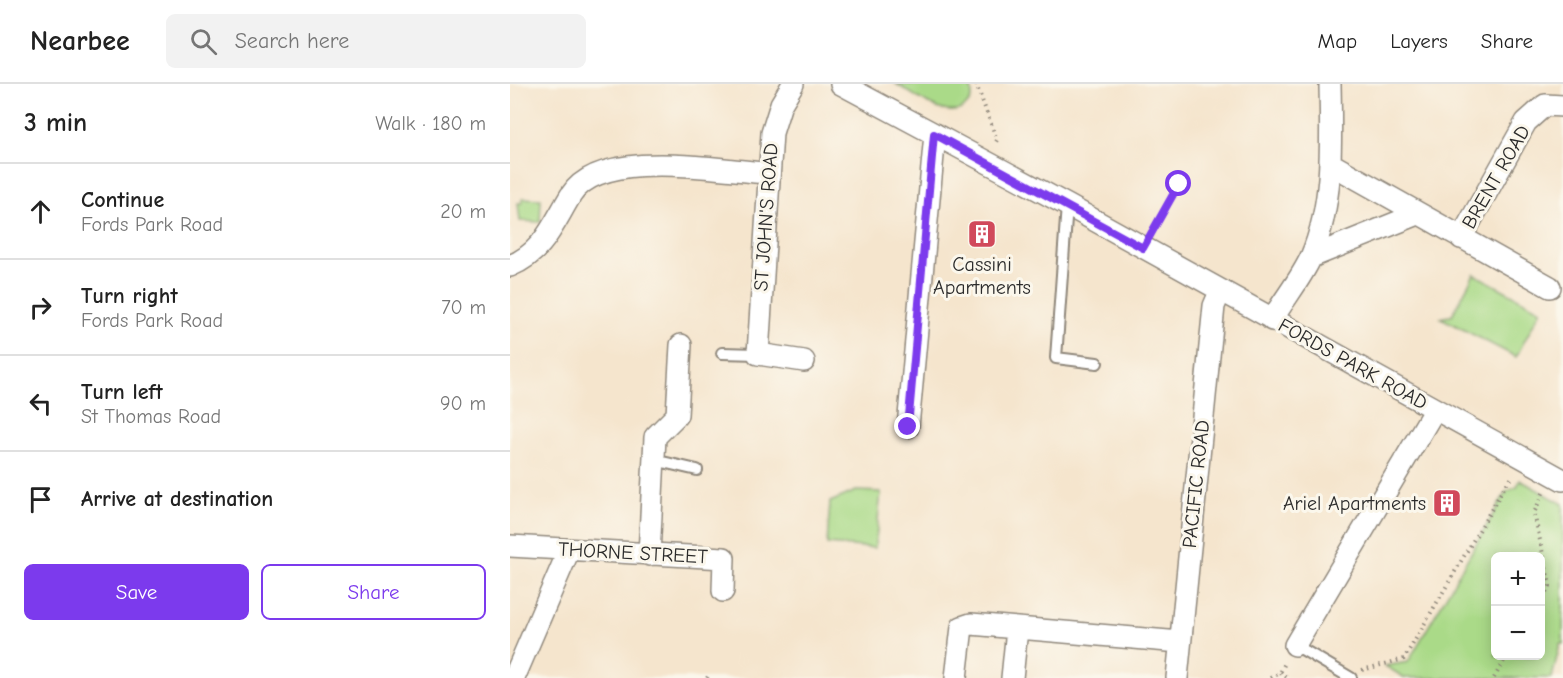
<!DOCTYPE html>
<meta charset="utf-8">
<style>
body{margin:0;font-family:"Comic Neue",sans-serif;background:#f2f2f2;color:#222}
.controls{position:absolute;right:18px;bottom:18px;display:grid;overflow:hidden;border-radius:9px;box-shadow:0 3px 15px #0003}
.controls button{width:54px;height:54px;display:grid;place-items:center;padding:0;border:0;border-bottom:2px solid #e0e0e0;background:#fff;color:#222;font:30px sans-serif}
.stop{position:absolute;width:18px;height:18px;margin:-14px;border:4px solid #7c3aed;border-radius:50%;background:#fff}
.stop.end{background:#7c3aed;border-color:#fff;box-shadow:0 2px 6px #0008}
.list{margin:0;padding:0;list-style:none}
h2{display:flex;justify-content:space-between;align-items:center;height:78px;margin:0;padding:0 24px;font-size:26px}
h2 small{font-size:20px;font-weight:400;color:#767676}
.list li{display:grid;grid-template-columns:39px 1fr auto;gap:18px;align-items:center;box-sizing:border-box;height:96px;padding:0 24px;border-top:2px solid #e0e0e0}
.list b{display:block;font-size:22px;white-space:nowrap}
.list p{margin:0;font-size:20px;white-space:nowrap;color:#767676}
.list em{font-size:20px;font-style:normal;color:#767676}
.actions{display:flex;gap:12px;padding:18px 24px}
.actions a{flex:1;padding:14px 0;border:2px solid #7c3aed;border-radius:9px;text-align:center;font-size:21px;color:#7c3aed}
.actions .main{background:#7c3aed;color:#fff}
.icon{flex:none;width:33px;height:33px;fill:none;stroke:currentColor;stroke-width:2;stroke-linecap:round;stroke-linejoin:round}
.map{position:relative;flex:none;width:1053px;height:594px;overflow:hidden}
header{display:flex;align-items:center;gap:36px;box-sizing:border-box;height:84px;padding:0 30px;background:#fff;border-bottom:2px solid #e0e0e0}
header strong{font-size:28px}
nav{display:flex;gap:33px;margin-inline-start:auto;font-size:21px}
.search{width:420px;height:54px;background:#f2f2f2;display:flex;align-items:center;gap:15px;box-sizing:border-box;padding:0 21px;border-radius:9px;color:#767676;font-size:22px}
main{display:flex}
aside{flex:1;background:#fff}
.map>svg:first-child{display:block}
.green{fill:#aada88;stroke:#6a825a;stroke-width:1.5;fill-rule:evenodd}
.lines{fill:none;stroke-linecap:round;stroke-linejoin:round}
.service-casing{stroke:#90887c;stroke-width:14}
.minor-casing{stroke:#90887c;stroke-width:24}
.path{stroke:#90887c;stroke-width:4;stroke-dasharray:1.5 4.5;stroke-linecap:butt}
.service{stroke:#fff;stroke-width:10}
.minor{stroke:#fff;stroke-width:21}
.route{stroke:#7c3aed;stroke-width:8}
.labels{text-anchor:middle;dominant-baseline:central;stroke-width:6;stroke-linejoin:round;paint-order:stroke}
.street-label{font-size:20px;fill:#2b2b2b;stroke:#fbf7ec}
.poi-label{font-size:20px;fill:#2b2b2b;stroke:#fbf7ec}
</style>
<header>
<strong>Nearbee</strong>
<div class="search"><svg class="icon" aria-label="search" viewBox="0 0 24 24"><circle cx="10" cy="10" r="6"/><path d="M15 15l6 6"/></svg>Search here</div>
<nav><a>Map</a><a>Layers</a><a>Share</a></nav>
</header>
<main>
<aside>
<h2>3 min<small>Walk · 180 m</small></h2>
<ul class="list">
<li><svg class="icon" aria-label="ahead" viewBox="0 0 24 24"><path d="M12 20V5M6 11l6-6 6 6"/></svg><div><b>Continue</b><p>Fords Park Road</p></div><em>20 m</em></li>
<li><svg class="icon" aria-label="right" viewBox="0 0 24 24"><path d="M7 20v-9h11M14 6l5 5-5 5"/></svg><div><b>Turn right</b><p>Fords Park Road</p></div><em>70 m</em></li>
<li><svg class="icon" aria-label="left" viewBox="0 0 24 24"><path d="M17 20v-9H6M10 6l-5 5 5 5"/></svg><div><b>Turn left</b><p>St Thomas Road</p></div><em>90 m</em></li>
<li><svg class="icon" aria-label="arrive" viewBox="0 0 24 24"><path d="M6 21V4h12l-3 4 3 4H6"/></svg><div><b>Arrive at destination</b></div></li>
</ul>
<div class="actions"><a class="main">Save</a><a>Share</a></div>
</aside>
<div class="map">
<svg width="1053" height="594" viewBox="0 0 1053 594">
<rect width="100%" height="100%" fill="#fbf7ec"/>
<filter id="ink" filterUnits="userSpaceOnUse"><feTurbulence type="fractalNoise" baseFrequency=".0167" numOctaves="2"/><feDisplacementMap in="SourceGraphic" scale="12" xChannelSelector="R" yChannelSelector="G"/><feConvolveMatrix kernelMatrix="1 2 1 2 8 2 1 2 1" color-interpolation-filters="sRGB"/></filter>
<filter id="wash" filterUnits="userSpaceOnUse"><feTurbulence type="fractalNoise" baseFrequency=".008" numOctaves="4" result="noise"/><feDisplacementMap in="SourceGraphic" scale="24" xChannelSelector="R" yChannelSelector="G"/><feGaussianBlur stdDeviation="1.35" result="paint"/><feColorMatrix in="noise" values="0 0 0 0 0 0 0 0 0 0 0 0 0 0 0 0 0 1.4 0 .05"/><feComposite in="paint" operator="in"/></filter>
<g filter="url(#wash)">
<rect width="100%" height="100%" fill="#f5e5cd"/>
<path class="green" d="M386,0h74c3,9 3,15 -4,22 -19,17 -52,-12 -70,-22z
M12,114l19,1 -1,23 -20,-1 -2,-18h4z
M964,190l67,36 -25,47 -75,-39 11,-3z
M1010,396l43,24v140h-3l-8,34h-147l-20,-12 23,-4 98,-170 11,-5zM986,472h44v100h-44z
M346,407l25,1 -6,56 -48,-4 3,-42z"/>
</g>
<g filter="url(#ink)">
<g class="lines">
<g class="service-casing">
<path id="service" d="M557,121l-11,153 41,5
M212,269l36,1
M144,376l43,10
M785,561l56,33"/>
</g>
<g class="minor-casing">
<path id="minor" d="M283,0l-12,20 -9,29 -14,221 46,7
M331,0l226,121 496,275
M821,80l219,123
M951,154l65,-116 19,-17 18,1
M801,173l107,-43
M0,182c34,-14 43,-42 61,-71 30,-48 146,-25 196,-22
M762,236c12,-21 29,-41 39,-63 23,-54 20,-116 19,-173
M398,343l27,-293
M0,462l214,12 -1,33
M139,471l6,-118 22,-22 4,-70
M785,561l140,-236
M4,594l55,-128
M446,594l6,-51 9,-3 209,18
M502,594l5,-49
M667,594l37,-372 6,-14"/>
</g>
<path class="path" d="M466,0l21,56 -3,5
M643,146l26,-46
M1030,518l10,-16 -16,-73 10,-22
M852,586l42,-11 101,-173 9,-11
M770,589l8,5
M197,594l3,-5
M761,594l9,-5 6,-12
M984,594l13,-22"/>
<use href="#service" class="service"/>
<use href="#minor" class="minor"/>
</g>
</g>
<g class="lines" filter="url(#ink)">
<path class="route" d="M398,343l26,-293 209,114 36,-64"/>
</g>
<defs>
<g id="building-square" transform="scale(1.5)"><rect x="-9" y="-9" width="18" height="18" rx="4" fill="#d1495b" stroke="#fbf7ec"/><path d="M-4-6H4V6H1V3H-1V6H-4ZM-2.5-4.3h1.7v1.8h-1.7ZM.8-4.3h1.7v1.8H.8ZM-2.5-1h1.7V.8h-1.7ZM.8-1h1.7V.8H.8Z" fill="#fff"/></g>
</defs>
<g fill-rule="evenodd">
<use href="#building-square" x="472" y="150"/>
<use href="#building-square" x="937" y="419"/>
</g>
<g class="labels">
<g class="street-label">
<text transform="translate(986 93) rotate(-60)">BRENT ROAD</text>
<text transform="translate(256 133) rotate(-86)">ST JOHN'S ROAD</text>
<text transform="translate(843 280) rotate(29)">FORDS PARK ROAD</text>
<text transform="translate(686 400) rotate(-84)">PACIFIC ROAD</text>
<text transform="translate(123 469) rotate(3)">THORNE STREET</text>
</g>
<g class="poi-label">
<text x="472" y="180">Cassini<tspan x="472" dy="23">Apartments</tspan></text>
<text x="916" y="419" text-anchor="end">Ariel Apartments</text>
</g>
</g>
</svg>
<div class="controls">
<button>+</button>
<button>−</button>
</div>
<div class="stop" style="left:669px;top:100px"></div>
<div class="stop end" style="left:398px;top:343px"></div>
</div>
</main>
